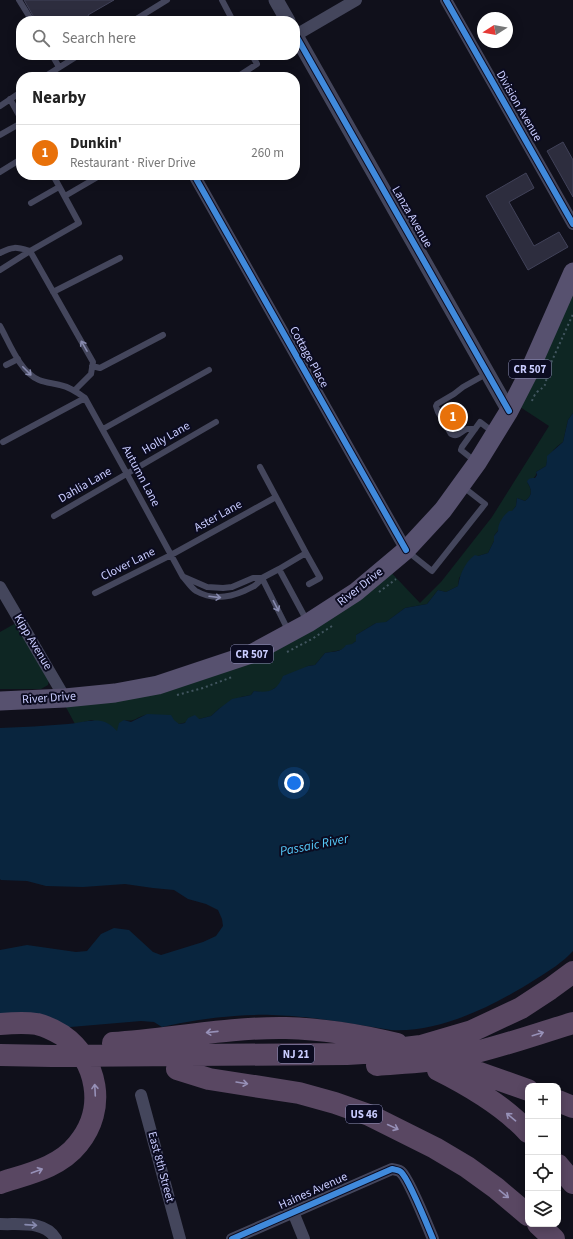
<!DOCTYPE html>
<meta charset="utf-8">
<style>
body{margin:0;font-family:"Source Sans 3",sans-serif;background:#f2f2f2;color:#222}
.controls{position:absolute;right:12px;bottom:12px;display:grid;overflow:hidden;border-radius:8px;box-shadow:0 2px 10px #0003}
.controls button{width:36px;height:36px;display:grid;place-items:center;padding:0;border:0;border-bottom:1px solid #e0e0e0;background:#fff;color:#222;font:20px sans-serif}
.compass{position:absolute;left:477px;top:12px;width:36px;height:36px;border-radius:50%;background:#fff;box-shadow:0 2px 10px #0003;rotate:259deg}
.you{position:absolute;left:294px;top:783px;width:14px;height:14px;margin:-10px;border:3px solid #fff;border-radius:50%;background:#1a73e8;box-shadow:0 0 0 6px #1a73e833}
.badge{display:grid;place-items:center;width:26px;height:26px;border-radius:50%;background:#898baf;color:#fff;font-size:13px;font-weight:700}
.pin{position:absolute;translate:-50% -50%;border:2px solid #fff;box-shadow:0 1px 4px #0006}
.list{margin:0;padding:0;list-style:none}
h2{display:flex;justify-content:space-between;align-items:center;height:52px;margin:0;padding:0 16px;font-size:17px}
h2 small{font-size:13px;font-weight:400;color:#767676}
.list li{display:grid;grid-template-columns:26px 1fr auto;gap:12px;align-items:center;box-sizing:border-box;height:56px;padding:0 16px;border-top:1px solid #e0e0e0}
.list b{display:block;font-size:15px;white-space:nowrap}
.list p{margin:0;font-size:13px;white-space:nowrap;color:#767676}
.list em{font-size:13px;font-style:normal;color:#767676}
.icon{flex:none;width:22px;height:22px;fill:none;stroke:currentColor;stroke-width:2;stroke-linecap:round;stroke-linejoin:round}
.map{position:relative;flex:none;width:573px;height:1239px;overflow:hidden}
.search{position:absolute;background:#fff;box-shadow:0 2px 10px #0003;left:16px;top:16px;width:284px;height:44px;display:flex;align-items:center;gap:10px;box-sizing:border-box;padding:0 14px;border-radius:16px;color:#767676;font-size:15px}
.panel{position:absolute;background:#fff;box-shadow:0 2px 10px #0003;left:16px;top:72px;width:284px;height:108px;border-radius:16px}
.map>svg:first-child{display:block}
.green{fill:#0e2623}
.water{fill:#09253e}
.building{fill:#2d2d3e;stroke:#414259}
.lines{fill:none;stroke-linecap:round;stroke-linejoin:round}
.path{stroke:#425660;stroke-width:2;stroke-dasharray:2 3;stroke-linecap:butt}
.service{stroke:#44465c;stroke-width:6}
.minor{stroke:#44465c;stroke-width:12}
.tertiary{stroke:#44465c;stroke-width:15}
.primary{stroke:#57516f;stroke-width:19}
.motorway{stroke:#594762;stroke-width:22}
.cycleway-casing{stroke:#0b0b20;stroke-width:8}
.cycleway{stroke:#408adc;stroke-width:6}
.oneway{stroke:#878aae}
.oneway2{stroke:#9791b8}
.labels{text-anchor:middle;dominant-baseline:central;stroke-width:4;stroke-linejoin:round;paint-order:stroke}
.shield{fill:#0b0b20;stroke:#9193bc;stroke-width:1}
.shield-label{font-size:11px;font-weight:bold;fill:#cacdff}
.street-label{font-size:12px;fill:#cacdff;stroke:#0b0b20}
.water-label{font-size:13px;font-style:italic;fill:#58cfff;stroke:#0b0b20}
</style>
<div class="map">
<svg width="573" height="1239" viewBox="0 0 573 1239">
<rect width="100%" height="100%" fill="#10101b"/>
<path class="green" d="M573,272v141l-5,7 -5,22c-9,6 -15,13 -17,24l-10,6c1,6 -5,7 -9,10 5,7 6,14 -2,19l-8,-3 -1,8 -22,30v5l-6,12 -10,3 -19,22 -1,8 -12,6 -8,-2 -11,14 -22,4 -20,15h-9l-20,12v6c-10,9 -19,10 -31,12l-10,12 -7,1 -36,24 -6,3 -12,-2 -3,4 -10,2 -21,11 -9,8 -32,8c-6,-4 -27,-11 -34,-9 -10,3 -10,7 -21,5l-7,12 -25,-12 -17,4 -14,-26 190,-44 135,-87 34,36 21,-21 51,-65 57,-91 -35,-23z
M16,623l33,57 -1,5 -7,4h-41v-57z"/>
<path class="water" d="M573,413v538c-10,11 -24,20 -37,28 -41,26 -95,54 -145,51 -40,-6 -79,-14 -119,-15 -38,-1 -74,4 -110,12l-8,-5 -13,-1 -141,12v-83l27,-5 49,7 11,-1 14,-17 13,-6 15,2 24,22 8,3 42,-13 13,-6 7,-10 -1,-7 -4,-9 -12,-6 -18,-5 -14,-9 -21,-2 -28,-4 -42,3 -37,-1 -19,-5 -26,-1 -1,-1v-151c23,-1 45,-2 68,-4 12,-1 25,-6 37,-2 5,2 8,5 12,9l2,-8 5,-3 7,2 16,-8 24,1 3,5 5,4 6,-1 3,-5 7,-3 4,4 12,-3 9,-8 12,-9 19,-4 3,-4c15,2 23,0 29,-15l25,-10 7,-1 10,-12c8,-2 16,0 21,-8l6,-1 4,-3v-6l20,-12 10,-1 19,-14 22,-4 11,-14 8,2 12,-6c2,-12 7,-24 17,-31l3,1 10,-3 6,-12v-5l4,-5c0,-8 5,-15 11,-20h3l4,-5 1,-8 8,3c8,-5 7,-12 2,-19 1,-4 4,-4 8,-4l2,-3 -1,-3 10,-6 1,-6v-4l16,-14 5,-22z"/>
<path class="building" d="M24,0h90l-26,15 1,2 -8,4h-45z
M563,142l10,18v37l-26,-46z
M526,173l8,15 -25,14 25,44 25,-14 9,15 -40,23 -42,-74z
M452,402l13,23 -10,6 -14,-23z"/>
<g class="lines">
<path class="path" d="M532,401c1,-3 3,-7 5,-9 8,-6 10,-7 9,-18l27,-60
M379,592l17,-13
M287,652l25,-13 20,-13
M177,695l26,-7 29,-11"/>
<path class="service" d="M19,0l13,21
M222,0l11,21
M133,21l34,-21
M52,55l7,12
M44,77l35,-22
M237,77l20,-13 -5,-9
M10,99l11,20
M0,106l21,-14
M0,135l21,-12
M0,172l21,-13
M65,196l36,-21
M31,203l28,-16
M0,253c13,-7 16,-6 30,-2l49,-28 -26,-48
M0,270l30,-19 63,111 -2,12 -16,16
M53,292l67,-34
M0,326c10,18 20,46 39,54 7,3 14,3 21,5 10,2 17,7 25,13l42,76 56,103c4,4 8,11 13,14 16,9 32,7 48,0 9,-4 12,-5 18,-13
M6,365l12,-6
M92,366l8,2 63,-33
M103,429l106,-59
M475,429c-1,0 -7,0 -8,0 -6,2 -9,9 -16,5l-13,-22 -2,-6 1,-2 17,-10 9,-7 25,-14
M3,442l82,-44
M476,462l-15,-12 1,-3 18,-25 13,10
M54,516l162,-94
M407,551l25,20 53,-67 -23,-18
M306,553l14,25 -11,6
M279,569l28,52
M184,577l23,10 16,1 9,-1 21,-9h9l17,-9 27,-16 -46,-86
M262,578l27,54
M95,593l76,-38 105,-58"/>
<path class="minor" d="M446,0l127,224
M296,35l60,-35
M194,175l212,375
M0,587l65,111
M141,1095l39,144
M293,1212l11,27
M0,1224c19,1 45,-4 56,15
M232,1239l160,-70c4,1 7,1 9,3 8,7 27,55 32,67"/>
<path class="tertiary" d="M276,0l12,21
M295,34l214,377"/>
<path class="primary" d="M0,701l65,-3 50,-5 43,-8 93,-31 57,-31 48,-31 50,-42 37,-40 34,-47 32,-52 19,-37 45,-102"/>
<path class="motorway" d="M0,1024c12,-1 24,-2 37,0 8,2 17,6 25,11 36,25 45,74 16,109 -19,24 -51,30 -78,39
M113,1043c58,-4 115,-16 173,-15 37,1 74,7 111,16
M0,1055l52,1 295,-2 16,-1 58,-7 51,-15 49,-23 29,-19 23,-17
M443,1060l85,30
M377,1065c25,-2 50,-3 74,-7 41,-8 82,-23 122,-35
M177,1069l32,10 90,14 36,10 34,12 66,33 32,19 29,21 32,27
M438,1070c32,16 65,35 90,62
M558,1101l15,6
M558,1165l15,18
M538,1224l16,15"/>
<g class="cycleway-casing">
<path id="cycleway" d="M446,0l127,224
M295,34l214,377
M194,175l212,375
M232,1239l160,-70c4,1 7,1 9,3 8,7 27,55 32,67"/>
</g>
<use href="#cycleway" class="cycleway"/>
</g>
<defs><path id="oneway-shaft" d="M-6 0H5M1.5-3L5.5 0L1.5 3" fill="none" stroke-width="1.6" stroke-linecap="round" stroke-linejoin="round"/></defs>
<g class="oneway">
<use href="#oneway-shaft" transform="translate(84 346) rotate(-120)"/>
<use href="#oneway-shaft" transform="translate(27 371) rotate(45)"/>
<use href="#oneway-shaft" transform="translate(215 597) rotate(7)"/>
<use href="#oneway-shaft" transform="translate(276 606) rotate(63)"/>
<use href="#oneway-shaft" transform="translate(31 1225) rotate(4)"/>
</g>
<g class="oneway2">
<use href="#oneway-shaft" transform="translate(212 1032) rotate(174)"/>
<use href="#oneway-shaft" transform="translate(538 1034) rotate(-17)"/>
<use href="#oneway-shaft" transform="translate(242 1083) rotate(9)"/>
<use href="#oneway-shaft" transform="translate(95 1090) rotate(-93)"/>
<use href="#oneway-shaft" transform="translate(511 1117) rotate(-140)"/>
<use href="#oneway-shaft" transform="translate(393 1127) rotate(25)"/>
<use href="#oneway-shaft" transform="translate(37 1171) rotate(-20)"/>
<use href="#oneway-shaft" transform="translate(504 1194) rotate(39)"/>
</g>
<g class="labels">
<g class="shield">
<rect x="509" y="360" width="42" height="18" rx="3"/>
<rect x="231" y="645" width="42" height="18" rx="3"/>
<rect x="278" y="1045" width="36" height="18" rx="3"/>
<rect x="346" y="1105" width="36" height="18" rx="3"/>
</g>
<g class="shield-label">
<text x="530" y="369">CR 507</text>
<text x="252" y="654">CR 507</text>
<text x="296" y="1054">NJ 21</text>
<text x="364" y="1114">US 46</text>
</g>
<g class="street-label">
<text transform="translate(519 106) rotate(60)">Division Avenue</text>
<text transform="translate(412 217) rotate(60)">Lanza Avenue</text>
<text transform="translate(309 357) rotate(61)">Cottage Place</text>
<text transform="translate(166 438) rotate(-30)">Holly Lane</text>
<text transform="translate(141 476) rotate(62)">Autumn Lane</text>
<text transform="translate(85 485) rotate(-30)">Dahlia Lane</text>
<text transform="translate(218 516) rotate(-29)">Aster Lane</text>
<text transform="translate(128 564) rotate(-27)">Clover Lane</text>
<text transform="translate(360 587) rotate(-38)">River Drive</text>
<text transform="translate(33 642) rotate(59)">Kipp Avenue</text>
<text transform="translate(49 698) rotate(-4)">River Drive</text>
<text transform="translate(161 1167) rotate(75)">East 8th Street</text>
<text transform="translate(313 1191) rotate(-24)">Haines Avenue</text>
</g>
<g class="water-label">
<text transform="translate(314 845) rotate(-11)">Passaic River</text>
</g>
</g>
</svg>
<div class="controls">
<button>+</button>
<button>−</button>
<button><svg class="icon" aria-label="locate" viewBox="0 0 24 24"><circle cx="12" cy="12" r="6"/><path d="M12 2v4M12 18v4M2 12h4M18 12h4"/></svg></button>
<button><svg class="icon" aria-label="layers" viewBox="0 0 24 24"><path d="M12 4l9 5-9 5-9-5zM3 14l9 5 9-5"/></svg></button>
</div>
<svg class="compass" viewBox="-18 -18 36 36"><path d="M0-13l5 13h-10z" fill="#e53935"/><path d="M0 13l5-13h-10z" fill="#767676"/></svg>
<div class="you"></div>
<div class="pin badge" style="left:453px;top:417px;background:#e8710a">1</div>
<div class="search"><svg class="icon" aria-label="search" viewBox="0 0 24 24"><circle cx="10" cy="10" r="6"/><path d="M15 15l6 6"/></svg>Search here</div>
<section class="panel">
<h2>Nearby<small></small></h2>
<ul class="list">
<li><span class="badge" style="background:#e8710a">1</span><div><b>Dunkin'</b><p>Restaurant · River Drive</p></div><em>260 m</em></li>
</ul>
</section>
</div>
